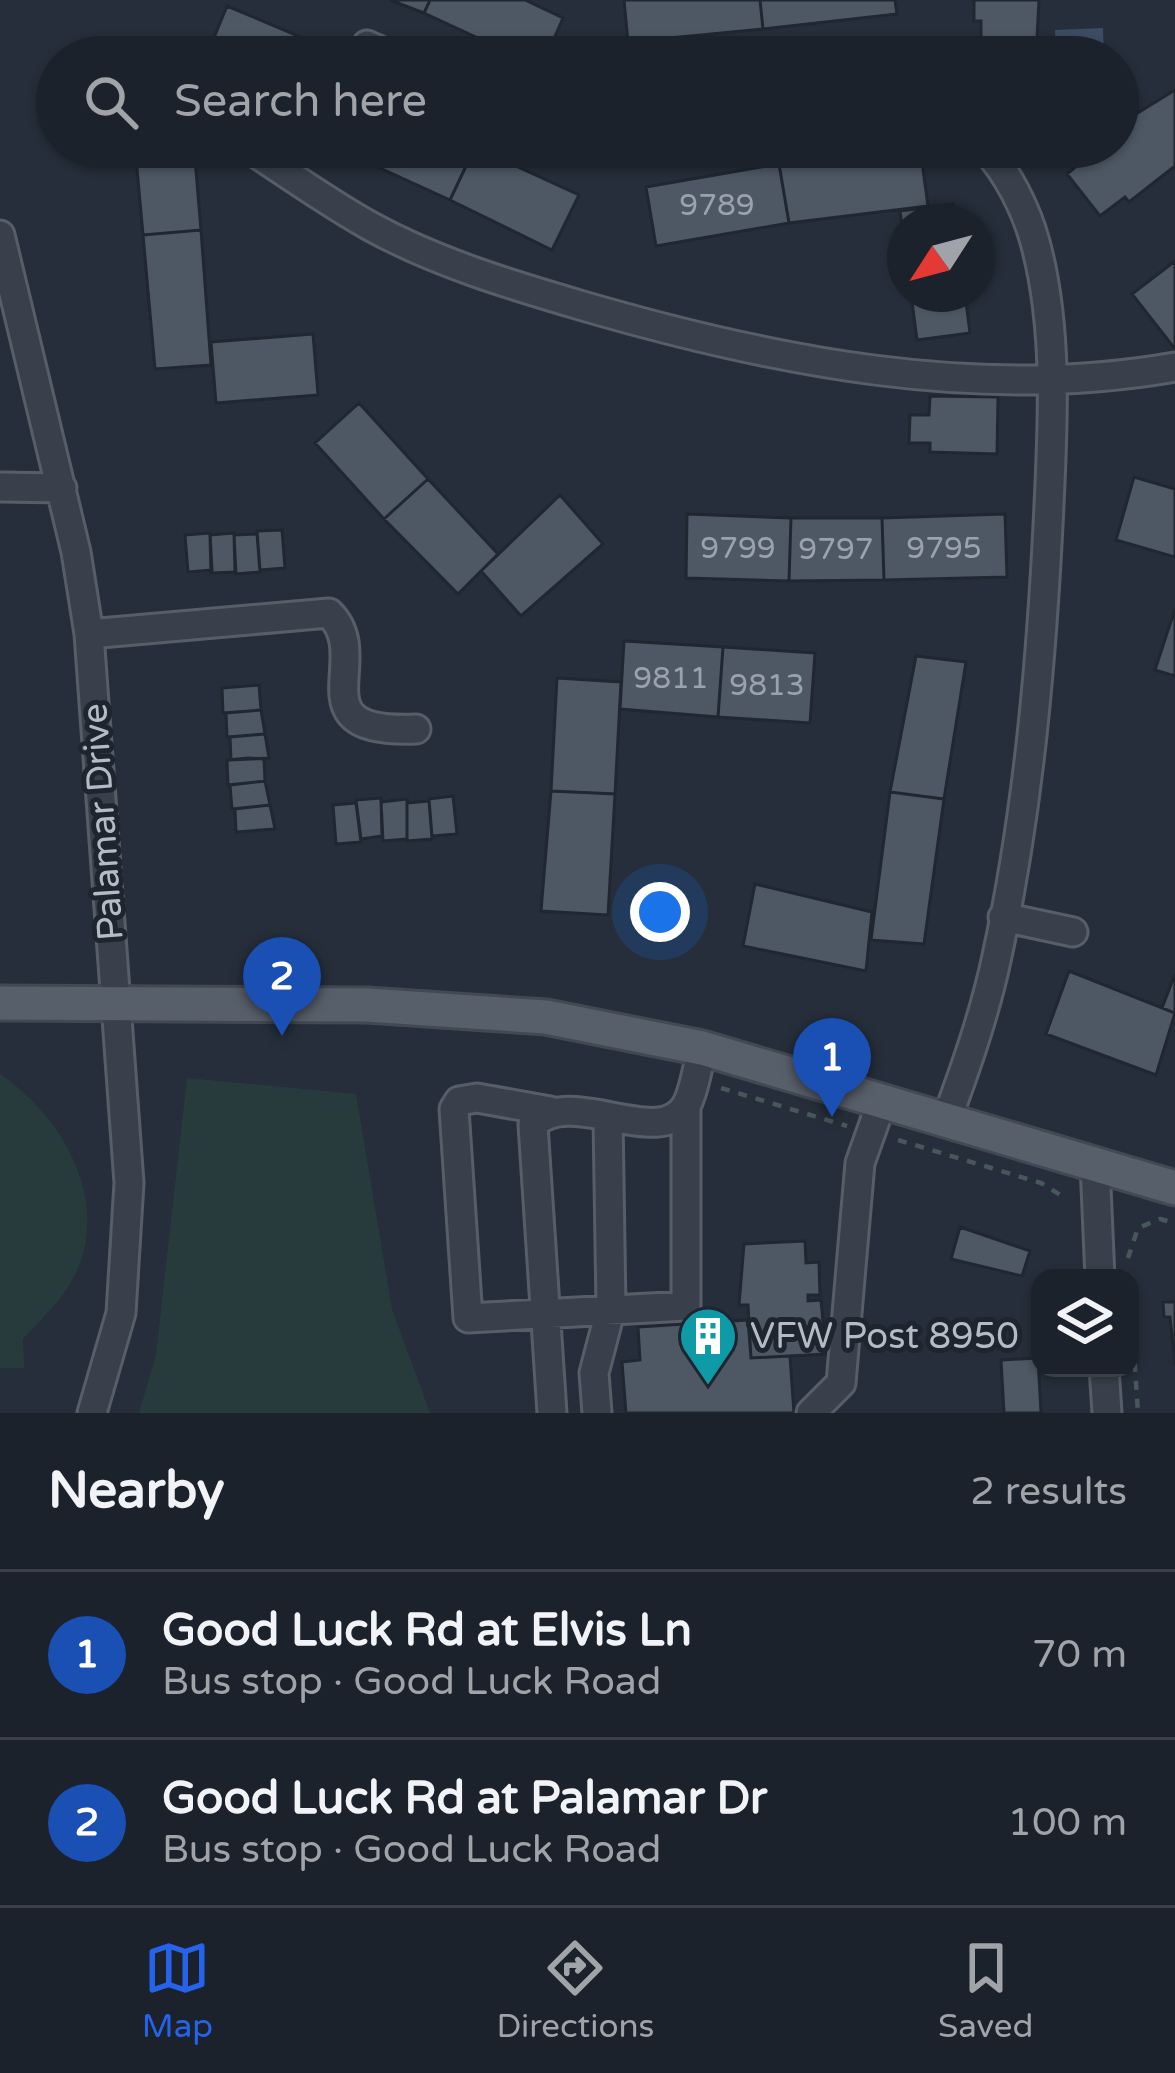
<!DOCTYPE html>
<meta charset="utf-8">
<style>
body{margin:0;font-family:"Varela Round",sans-serif;background:#252a34;color:#f1f3f6}
.controls{position:absolute;right:36px;bottom:36px;display:grid;overflow:hidden;border-radius:24px;box-shadow:0 3px 9px #0004}
.controls button{width:108px;height:108px;display:grid;place-items:center;padding:0;border:0;border-bottom:3px solid #3a3f48;background:#1c222c;color:#f1f3f6;font:60px sans-serif}
.compass{position:absolute;left:887px;top:204px;width:108px;height:108px;border-radius:50%;background:#1c222c;box-shadow:0 3px 9px #0004;rotate:234deg}
.you{position:absolute;left:660px;top:912px;width:42px;height:42px;margin:-30px;border:9px solid #fff;border-radius:50%;background:#1a73e8;box-shadow:0 0 0 18px #1a73e833}
.badge{display:grid;place-items:center;width:78px;height:78px;border-radius:50%;background:#2563eb;color:#fff;font-size:39px;font-weight:700}
.pin{position:absolute;translate:-50% -99px;filter:drop-shadow(0 3px 6px #0008)}
.pin::after{content:'';position:absolute;top:63px;width:42px;height:36px;background:inherit;clip-path:polygon(0 0,100% 0,50% 100%)}
.list{margin:0;padding:0;list-style:none}
h2{display:flex;justify-content:space-between;align-items:center;height:156px;margin:0;padding:0 48px;font-size:51px}
h2 small{font-size:39px;font-weight:400;color:#a0a4a9}
.list li{display:grid;grid-template-columns:78px 1fr auto;gap:36px;align-items:center;box-sizing:border-box;height:168px;padding:0 48px;border-top:3px solid #3a3f48}
.list b{display:block;font-size:45px;white-space:nowrap}
.list p{margin:0;font-size:39px;white-space:nowrap;color:#a0a4a9}
.list em{font-size:39px;font-style:normal;color:#a0a4a9}
.icon{flex:none;width:66px;height:66px;fill:none;stroke:currentColor;stroke-width:2;stroke-linecap:round;stroke-linejoin:round}
.map{position:relative;flex:none;width:1175px;height:1413px;overflow:hidden}
.search{position:absolute;background:#1c222c;box-shadow:0 3px 9px #0004;left:36px;right:36px;top:36px;height:132px;display:flex;align-items:center;gap:30px;box-sizing:border-box;padding:0 42px;border-radius:66px;color:#a0a4a9;font-size:45px}
.sheet{height:492px;background:#1c222c}
nav{display:flex;justify-content:space-around;align-items:center;box-sizing:border-box;height:168px;border-top:3px solid #3a3f48;background:#1c222c;font-size:33px;color:#a0a4a9}
nav a{display:grid;justify-items:center;gap:6px}
nav .on{color:#2563eb}
.map>svg:first-child{display:block}
.green{fill:#283b3c}
.water{fill:#3c4c62}
.building{fill:#4e5865;stroke:#202731;stroke-width:3}
.lines{fill:none;stroke-linecap:round;stroke-linejoin:round}
.minor-casing{stroke:#575e68;stroke-width:33}
.major-casing{stroke:#424953;stroke-width:39}
.path{stroke:#47585a;stroke-width:4.5;stroke-dasharray:9 9;stroke-linecap:butt}
.minor{stroke:#39404b;stroke-width:27}
.major{stroke:#575f6a;stroke-width:33}
.labels{text-anchor:middle;dominant-baseline:central;stroke-width:10;stroke-linejoin:round;paint-order:stroke}
.number-label{font-size:30px;fill:#9aa2ae}
.street-label{font-size:36px;fill:#b4bbc6;stroke:#1e252f}
.poi-label{font-size:36px;fill:#b4bbc6;stroke:#1e252f;text-anchor:start}
</style>
<div class="map">
<svg width="1175" height="1413" viewBox="0 0 1175 1413">
<rect width="100%" height="100%" fill="#252e3a"/>
<path class="green" d="M0,1074c67,45 118,139 66,216 -12,18 -29,33 -43,49l1,29h-24z
M187,1078l169,16 36,215 38,104h-291l17,-58z"/>
<path class="water" d="M1103,28l1,29h-48l-1,-27z"/>
<path class="building" d="M390,0h40l-6,13z
M430,0h95l38,18 -17,39h-27l-95,-44z
M624,0h136l3,29 -135,13z
M760,0h135l2,14 -134,15z
M974,0h65l-3,57h-55v-36h-7z
M227,6l121,51h-142z
M1175,90v76l-46,36 -4,-5 -25,19 -33,-42 24,-20 -1,-7h28v-22z
M135,147h59l7,83 -58,5z
M334,147h141l-25,53z
M475,147l104,48 -27,55 -102,-50z
M896,147h24l8,59 -139,17 -10,-59z
M779,164l10,59 -133,23 -10,-59z
M953,204l3,18h-51v25l-5,-36z
M201,230l10,135 -56,4 -12,-134z
M1175,261v88l-43,-55z
M911,294h54l5,39 -53,7z
M313,334l5,61 -102,8 -5,-61z
M930,396l68,1 -1,57 -67,-2v-9h-21l1,-28h19z
M359,403l69,76 -44,40 -69,-76z
M1134,477l41,12v68l-59,-17z
M428,479l70,75 -40,40 -74,-75z
M560,495l43,49 -82,72 -40,-45z
M687,514l104,4 -2,63 -103,-3z
M1005,514l2,63 -123,3 -2,-62z
M791,518h91l2,62 -95,1z
M282,530l3,38 -25,2 -3,-39z
M210,533l2,37 -24,2 -3,-37z
M234,533l1,39 -24,1 -1,-38z
M257,534l3,38 -24,2 -2,-39z
M1175,609v67l-20,-6z
M624,641l99,6 -5,70 -98,-8z
M723,647l92,6 -5,70 -92,-6z
M916,656l50,6 -22,137 -54,-7z
M557,678l64,4 -6,112 -64,-3z
M259,685l2,25 -38,3 -1,-25z
M261,710l4,24 -38,3 -1,-24z
M265,734l4,24 -38,2 -1,-23z
M248,758l16,1 1,22 -37,4 -1,-25z
M265,781l5,24 -38,4 -2,-24z
M551,791l64,3 -7,121 -67,-4z
M890,792l54,7 -20,145 -53,-4z
M453,796l4,38 -25,2 -3,-37z
M381,798l1,38 -21,3 -5,-39z
M407,799v40l-24,2 -2,-39z
M429,801l3,38 -25,2v-38z
M356,803l5,39 -25,2 -3,-39z
M270,805l5,24 -39,3 -1,-23z
M755,884l117,28 -6,59 -123,-25z
M1069,971l106,42 -19,62 -110,-41z
M1175,974v39l-13,-5z
M960,1227l70,24 -8,25 -71,-17z
M805,1241l1,22 13,-1 1,33h-12v6l13,-1 5,54 -75,4 -3,-53h-9l5,-61z
M1163,1302h12v63l-5,-48h-6z
M748,1320l3,38 39,-2 4,57h-168l-4,-51 18,-2 -2,-33z
M1038,1358l3,55h-37l-3,-53z"/>
<g class="lines">
<g class="minor-casing">
<path id="minor" d="M367,45l27,12
M247,147c41,27 80,55 123,79 65,36 141,59 213,80 189,55 395,96 592,61
M0,235l76,317 13,82 40,549 -8,130 -29,100
M0,487l62,1
M89,634l240,-21c47,45 -37,121 87,116
M1003,917l70,15
M550,1111l-73,-13 -18,3 -5,8 14,209 218,-12v-199
M946,1121c20,-54 39,-108 51,-165 32,-148 45,-300 52,-451 4,-85 9,-179 -14,-263 -9,-33 -27,-69 -51,-95
M1095,1164l5,114
M1104,1368l3,45
M552,1413l-19,-288c36,-41 129,28 154,-21 8,-16 11,-39 15,-56
M597,1413l-3,-40 17,-65 -3,-191
M811,1413l30,-30 19,-220 22,-62"/>
</g>
<g class="major-casing">
<path id="major" d="M0,1003l367,2 179,12 156,31 473,140"/>
</g>
<path class="path" d="M721,1088l126,38
M898,1140l143,43 21,13
M1128,1258l10,-30 22,-9 15,4
M1130,1291l8,122"/>
<use href="#minor" class="minor"/>
<use href="#major" class="major"/>
</g>
<defs>
<g id="building-pin" transform="scale(3)"><path d="M0 17L-7.5 6A9.5 9.5 0 1 1 7.5 6Z" fill="#0f9aa8" stroke="#1e252f"/><path d="M-4-6H4V6H1V3H-1V6H-4ZM-2.5-4.3h1.7v1.8h-1.7ZM.8-4.3h1.7v1.8H.8ZM-2.5-1h1.7V.8h-1.7ZM.8-1h1.7V.8H.8Z" fill="#fff"/></g>
</defs>
<g fill-rule="evenodd">
<use href="#building-pin" x="708" y="1336"/>
</g>
<g class="labels">
<g class="number-label">
<text x="717" y="205">9789</text>
<text x="738" y="548">9799</text>
<text x="944" y="548">9795</text>
<text x="836" y="549">9797</text>
<text x="671" y="678">9811</text>
<text x="767" y="685">9813</text>
</g>
<g class="street-label">
<text transform="translate(103 822) rotate(-94)">Palamar Drive</text>
</g>
<g class="poi-label">
<text x="750" y="1336">VFW Post 8950</text>
</g>
</g>
</svg>
<div class="controls">
<button><svg class="icon" aria-label="layers" viewBox="0 0 24 24"><path d="M12 4l9 5-9 5-9-5zM3 14l9 5 9-5"/></svg></button>
</div>
<svg class="compass" viewBox="-18 -18 36 36"><path d="M0-13l5 13h-10z" fill="#e53935"/><path d="M0 13l5-13h-10z" fill="#a0a4a9"/></svg>
<div class="you"></div>
<div class="pin badge" style="left:832px;top:1117px;background:#1a4fb4">1</div>
<div class="pin badge" style="left:282px;top:1036px;background:#1a4fb4">2</div>
<div class="search"><svg class="icon" aria-label="search" viewBox="0 0 24 24"><circle cx="10" cy="10" r="6"/><path d="M15 15l6 6"/></svg>Search here</div>
</div>
<section class="sheet">
<h2>Nearby<small>2 results</small></h2>
<ul class="list">
<li><span class="badge" style="background:#1a4fb4">1</span><div><b>Good Luck Rd at Elvis Ln</b><p>Bus stop · Good Luck Road</p></div><em>70 m</em></li>
<li><span class="badge" style="background:#1a4fb4">2</span><div><b>Good Luck Rd at Palamar Dr</b><p>Bus stop · Good Luck Road</p></div><em>100 m</em></li>
</ul>
</section>
<nav>
<a class="on"><svg class="icon" aria-label="map" viewBox="0 0 24 24"><path d="M3 6l6-2 6 2 6-2v14l-6 2-6-2-6 2zM9 4v14M15 6v14"/></svg>Map</a>
<a><svg class="icon" aria-label="directions" viewBox="0 0 24 24"><path d="M12 3l9 9-9 9-9-9zM9 14v-3h6M13 9l2 2-2 2"/></svg>Directions</a>
<a><svg class="icon" aria-label="saved" viewBox="0 0 24 24"><path d="M7 4h10v16l-5-4-5 4z"/></svg>Saved</a>
</nav>
